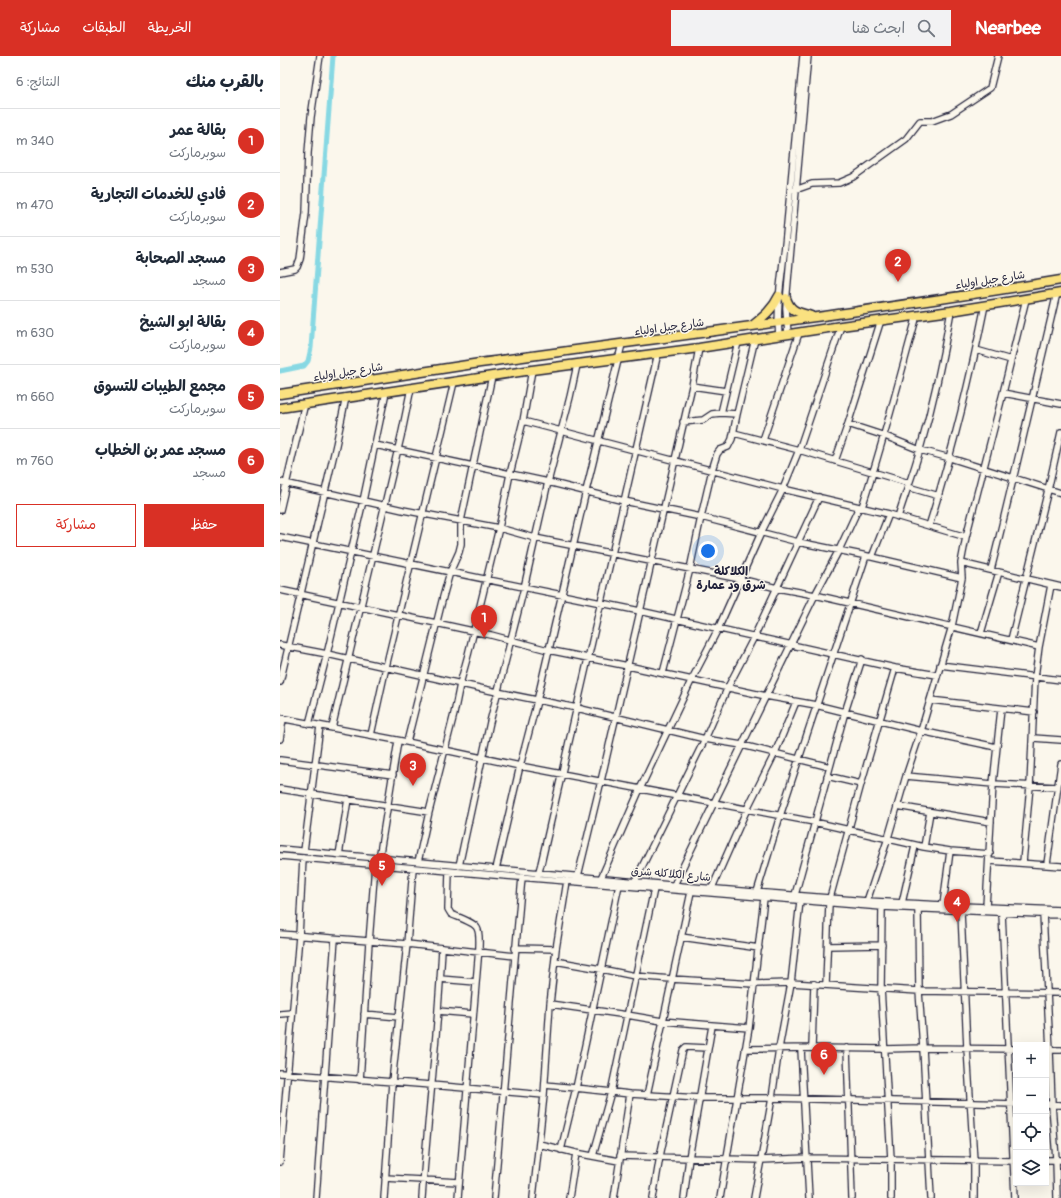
<!DOCTYPE html>
<html lang="ar">
<meta charset="utf-8">
<style>
body{margin:0;font-family:Pangolin,"Playpen Sans Arabic",sans-serif;background:#f2f2f3;color:#1f2937;direction:rtl}
.controls{position:absolute;right:12px;bottom:12px;display:grid;overflow:hidden;border-radius:0px;box-shadow:0 4px 16px #0002}
.controls button{width:36px;height:36px;display:grid;place-items:center;padding:0;border:0;border-bottom:1px solid #e0e1e3;background:#fff;color:#1f2937;font:20px sans-serif}
.you{position:absolute;left:428px;top:495px;width:14px;height:14px;margin:-10px;border:3px solid #fff;border-radius:50%;background:#1a73e8;box-shadow:0 0 0 6px #1a73e833}
.badge{display:grid;place-items:center;width:26px;height:26px;border-radius:50%;background:#d93025;color:#fff;font-size:13px;font-weight:700}
.pin{position:absolute;translate:-50% -33px;filter:drop-shadow(0 1px 2px #0008)}
.pin::after{content:'';position:absolute;top:21px;width:14px;height:12px;background:inherit;clip-path:polygon(0 0,100% 0,50% 100%)}
.list{margin:0;padding:0;list-style:none}
h2{display:flex;justify-content:space-between;align-items:center;height:52px;margin:0;padding:0 16px;font-size:17px}
h2 small{font-size:13px;font-weight:400;color:#747a83}
.list li{display:grid;grid-template-columns:26px 1fr auto;gap:12px;align-items:center;box-sizing:border-box;height:64px;padding:0 16px;border-top:1px solid #e0e1e3}
.list b{display:block;font-size:15px;white-space:nowrap}
.list p{margin:0;font-size:13px;white-space:nowrap;color:#747a83}
.list em{font-size:13px;font-style:normal;color:#747a83}
.actions{display:flex;gap:8px;padding:12px 16px}
.actions a{flex:1;padding:9px 0;border:1px solid #d93025;border-radius:0px;text-align:center;font-size:14px;color:#d93025}
.actions .main{background:#d93025;color:#fff}
.icon{flex:none;width:22px;height:22px;fill:none;stroke:currentColor;stroke-width:2;stroke-linecap:round;stroke-linejoin:round}
.map{position:relative;flex:none;width:781px;height:1142px;overflow:hidden;direction:ltr}
header{display:flex;align-items:center;gap:24px;box-sizing:border-box;height:56px;padding:0 20px;background:#d93025;color:#fff}
header strong{font-size:19px}
nav{display:flex;gap:22px;margin-inline-start:auto;font-size:14px}
.search{width:280px;height:36px;background:#f2f2f3;display:flex;align-items:center;gap:10px;box-sizing:border-box;padding:0 14px;border-radius:0px;color:#747a83;font-size:15px}
main{display:flex}
aside{flex:1;background:#fff}
.map>svg:first-child{display:block}
.lines{fill:none;stroke-linecap:round;stroke-linejoin:round}
.canal{stroke:#87d8e3;stroke-width:5}
.minor-casing{stroke:#22223b;stroke-width:8}
.highway-casing{stroke:#22223b;stroke-width:11}
.minor{stroke:#fbf7ec;stroke-width:5.5}
.highway{stroke:#fae180;stroke-width:8}
.labels{text-anchor:middle;dominant-baseline:central;stroke-width:3;stroke-linejoin:round;paint-order:stroke}
.street-label{font-size:11px;fill:#22223b;stroke:#fbf7ec}
.neighbourhood-label{font-size:12px;font-weight:bold;fill:#22223b;stroke:#fbf7ec}
</style>
<header>
<strong>Nearbee</strong>
<div class="search"><svg class="icon" aria-label="search" viewBox="0 0 24 24"><circle cx="10" cy="10" r="6"/><path d="M15 15l6 6"/></svg>ابحث هنا</div>
<nav><a>الخريطة</a><a>الطبقات</a><a>مشاركة</a></nav>
</header>
<main>
<div class="map">
<svg width="781" height="1142" viewBox="0 0 781 1142">
<rect width="100%" height="100%" fill="#fbf7ec"/>
<filter id="ink" filterUnits="userSpaceOnUse"><feTurbulence type="fractalNoise" baseFrequency=".025" numOctaves="2"/><feDisplacementMap in="SourceGraphic" scale="8" xChannelSelector="R" yChannelSelector="G"/><feConvolveMatrix kernelMatrix="1 2 1 2 8 2 1 2 1" color-interpolation-filters="sRGB"/></filter>
<g filter="url(#ink)">
<g class="lines">
<path class="canal" d="M0,315l24,-5 4,-5 3,-13 22,-292"/>
<g class="minor-casing">
<path id="minor" d="M515,134l17,-6 27,-1 14,-6 53,-38 14,-18h12l19,-7 39,-26 8,-32
M0,216l15,-3 2,-2 3,-8 6,-46 2,-60 3,-36 9,-61
M508,278l-2,-26 1,-16 21,-236
M499,280c-3,-34 4,-67 7,-101 6,-59 11,-119 17,-179
M696,294l35,10
M412,330l34,5
M723,337l58,11
M441,357l17,-71
M243,365l260,68 106,25 77,23
M403,366l20,-2 9,-6 9,-1 16,1
M568,368l37,12 35,14 30,8 111,35
M454,377l65,17 110,33
M483,384l36,-107
M95,389l173,37 76,19 77,16 97,25 74,15 90,21
M555,405l13,-37 33,-104
M0,426l123,28 96,18 36,10 205,41 37,9 38,7 224,52
M628,431l31,9
M582,451c21,-63 37,-127 55,-192
M0,454l25,-107
M618,461c7,-23 16,-45 22,-68 13,-45 23,-91 31,-138
M649,470c23,-73 41,-146 56,-221
M0,481l360,74 255,57 42,7
M592,501l17,-43
M681,507l100,24
M711,514c23,-92 44,-184 66,-277
M0,534l156,33 55,12 57,15 80,16 138,30 50,9 105,26 75,16
M701,577l18,-61
M731,584l37,-150 13,-58
M0,589l47,9 170,38 80,16 128,31 37,6 88,22
M660,609l121,15
M383,617l27,-104 11,-52 11,-47 5,-16 3,-4 8,-3 4,-8 5,-25 18,-75
M0,626l56,-237 10,-48
M650,644l104,12
M0,662l127,24 113,24 294,56 110,25 26,4 40,3
M29,668l18,-70 36,-153 23,-109
M52,672l70,-296 9,-44
M91,679l15,-68 68,-285
M753,682l28,2
M0,683l3,-20
M127,686l36,-145 7,-25 9,-20 2,-8v-23l31,-145
M0,704l113,15
M547,720l34,8
M626,720l87,8 65,3
M0,733l149,23
M617,750l94,16
M644,791l6,-35
M0,793l412,38 175,14 94,5 100,4
M24,795l16,-125
M59,799l9,-56
M0,800l214,19 388,32 179,8
M99,803l19,-118
M709,805l72,5
M138,806l11,-50 25,-98 6,-30 8,-29 31,-127 11,-54 13,-53 9,-51
M743,806l7,-76 5,-109 4,-30 12,-62
M767,808l14,-100
M179,810l31,-144 34,-134 24,-106 22,-85 7,-32
M216,813l24,-103 17,-65 49,-210 36,-147
M169,815l-1,38 3,5c6,3 23,8 26,14 3,5 2,14 2,20l-21,250
M258,819l3,-11 117,-511
M298,820l23,-95 91,-395 7,-38
M321,822l39,-89 52,-110 26,-50 43,-96 22,-44 16,-39 42,-124
M355,825l70,-142 23,-52 26,-50 65,-140
M394,829l141,-290 24,-45 20,-43
M432,832l35,-79 28,-56 21,-51
M477,836l23,-76 86,-260
M515,839l50,-183 17,-53
M550,842l31,-114 34,-116
M587,845l21,-63 18,-62 15,-45 31,-105 10,-48 -1,-15 5,-26 37,-144 23,-94
M622,847l13,-57
M663,849l7,-54
M602,851l-1,81 10,171v39
M706,851l7,-123 8,-75
M638,853l1,82 4,57 8,150
M681,856l6,136 7,113v37
M722,857l13,285
M763,858l7,136 2,55 4,54 1,39
M0,878l127,10 108,12
M401,881l78,11
M548,890l54,-1
M235,892l41,1
M275,905l46,8 34,7 36,3 84,5 36,-1 128,8 142,2
M160,923l36,3
M546,929l3,-82
M270,948l77,11 35,6 87,7
M158,955l35,3
M0,958l12,-1
M84,958l35,3
M532,992l2,-64
M567,992l5,150
M465,993l67,-1 72,1 39,-1 93,1
M521,993l8,149
M766,994h15
M0,1017l151,12 113,10
M80,1024l9,-138 6,-77
M265,1029l31,3 54,6 70,4h72l244,6
M367,1039l44,-203
M766,1048l15,1
M259,1088l37,9 43,8
M281,1094l15,-62 43,-203
M313,1100l18,-64 43,-203
M340,1100l141,4 46,-2 209,3
M766,1104h15
M0,1106l19,-226 4,-78
M105,1122l74,4
M36,1142l19,-259
M104,1142l8,-116 15,-138 6,-76
M142,1142c6,-83 16,-166 20,-250
M214,1142l28,-321
M253,1142l11,-103 6,-91 6,-55 11,-68
M289,1142l7,-45
M334,1142l16,-104
M373,1142l7,-42 23,-106 3,-3 22,1
M404,1142l5,-40 23,-132
M440,1142l29,-170 15,-130
M474,1142l18,-100 7,-50 12,-65 9,-82"/>
</g>
<g class="highway-casing">
<path id="highway" d="M506,242c5,15 13,14 25,18
M472,270c11,-9 21,-17 27,-30
M0,338c67,-10 133,-21 200,-31 194,-27 388,-51 581,-83
M0,352l252,-38 167,-22 142,-22 110,-15 110,-18"/>
</g>
<use href="#minor" class="minor"/>
<use href="#highway" class="highway"/>
</g>
</g>
<g class="labels">
<g class="street-label">
<text transform="translate(710 224) rotate(-9)">شارع جبل اولياء</text>
<text transform="translate(389 271) rotate(-8)">شارع جبل اولياء</text>
<text transform="translate(68 316) rotate(-9)">شارع جبل اولياء</text>
<text transform="translate(391 818) rotate(5)">شارع الكلاكله شرق</text>
</g>
<g class="neighbourhood-label">
<text x="451" y="515">الكلاكلة<tspan x="451" dy="14">شرق ود عمارة</tspan></text>
</g>
</g>
</svg>
<div class="controls">
<button>+</button>
<button>−</button>
<button><svg class="icon" aria-label="locate" viewBox="0 0 24 24"><circle cx="12" cy="12" r="6"/><path d="M12 2v4M12 18v4M2 12h4M18 12h4"/></svg></button>
<button><svg class="icon" aria-label="layers" viewBox="0 0 24 24"><path d="M12 4l9 5-9 5-9-5zM3 14l9 5 9-5"/></svg></button>
</div>
<div class="you"></div>
<div class="pin badge" style="left:204px;top:582px">1</div>
<div class="pin badge" style="left:618px;top:226px">2</div>
<div class="pin badge" style="left:133px;top:730px">3</div>
<div class="pin badge" style="left:677px;top:866px">4</div>
<div class="pin badge" style="left:102px;top:830px">5</div>
<div class="pin badge" style="left:544px;top:1019px">6</div>
</div>
<aside>
<h2>بالقرب منك<small>النتائج: 6</small></h2>
<ul class="list">
<li><span class="badge">1</span><div><b>بقالة عمر</b><p>سوبرماركت</p></div><em>340 m</em></li>
<li><span class="badge">2</span><div><b>فادي للخدمات التجارية</b><p>سوبرماركت</p></div><em>470 m</em></li>
<li><span class="badge">3</span><div><b>مسجد الصحابة</b><p>مسجد</p></div><em>530 m</em></li>
<li><span class="badge">4</span><div><b>بقالة ابو الشيخ</b><p>سوبرماركت</p></div><em>630 m</em></li>
<li><span class="badge">5</span><div><b>مجمع الطيبات للتسوق</b><p>سوبرماركت</p></div><em>660 m</em></li>
<li><span class="badge">6</span><div><b>مسجد عمر بن الخطاب</b><p>مسجد</p></div><em>760 m</em></li>
</ul>
<div class="actions"><a class="main">حفظ</a><a>مشاركة</a></div>
</aside>
</main>
